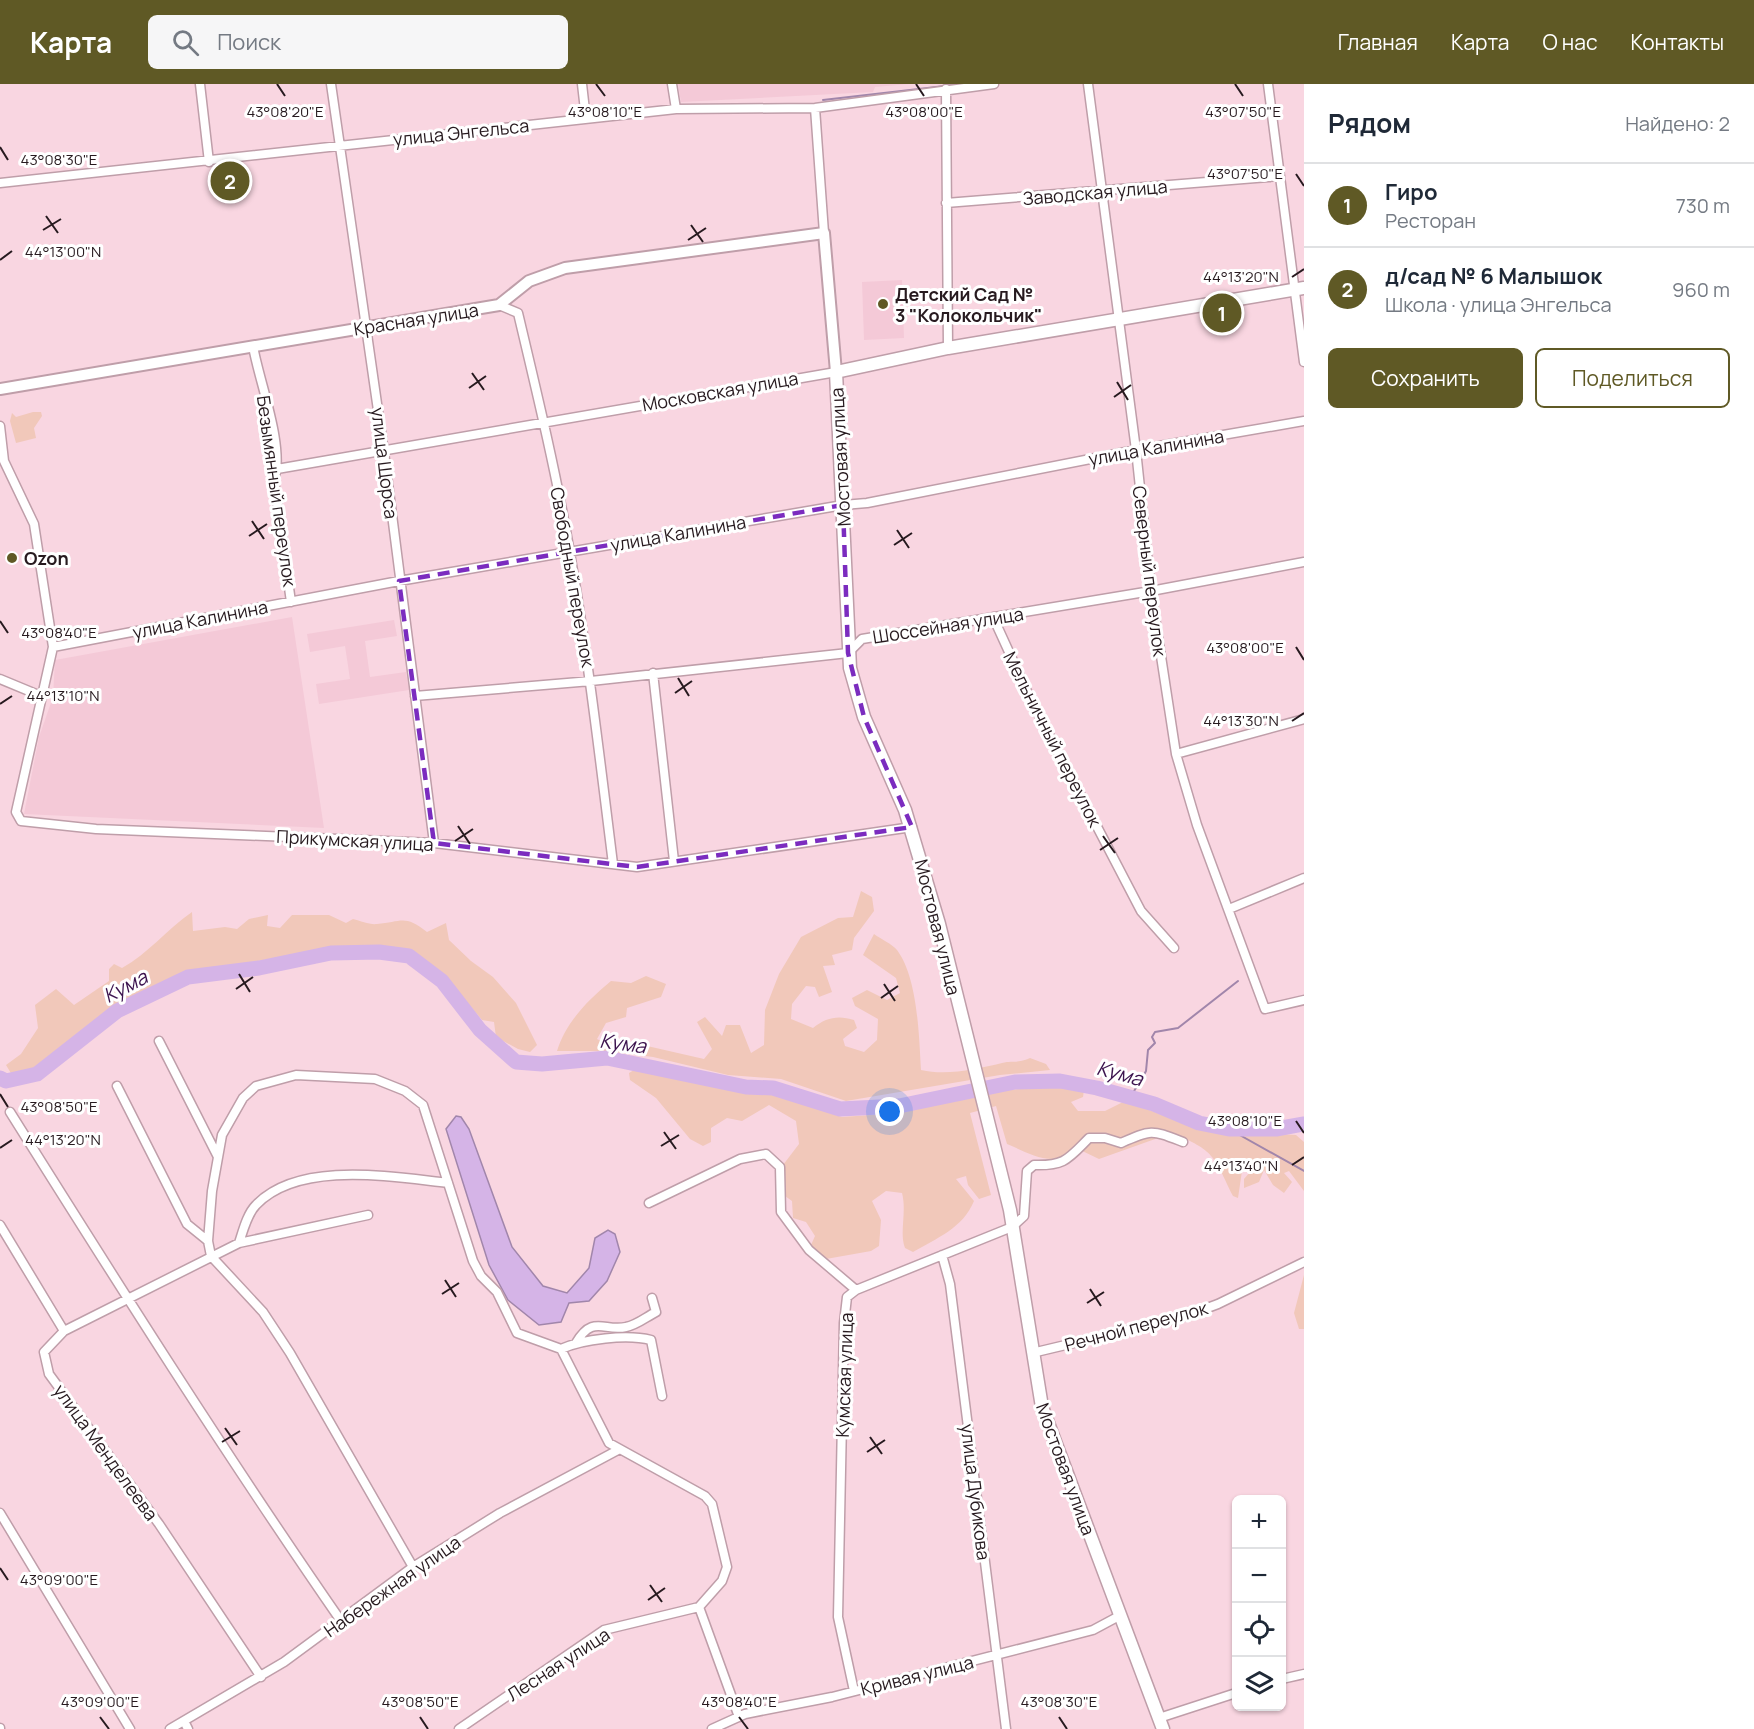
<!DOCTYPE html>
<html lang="ru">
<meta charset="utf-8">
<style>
body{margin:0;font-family:Manrope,sans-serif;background:#f6f6f7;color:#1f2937}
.controls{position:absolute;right:18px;bottom:18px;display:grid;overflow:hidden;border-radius:9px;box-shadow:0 2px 4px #0004}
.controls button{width:54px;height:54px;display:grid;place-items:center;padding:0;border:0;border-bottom:2px solid #e0e1e3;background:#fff;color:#1f2937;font:30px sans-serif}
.you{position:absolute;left:890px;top:1028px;width:21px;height:21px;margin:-15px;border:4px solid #fff;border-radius:50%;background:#1a73e8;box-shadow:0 0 0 9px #1a73e833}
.badge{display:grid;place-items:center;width:39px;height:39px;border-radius:50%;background:#5f5925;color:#fff;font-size:20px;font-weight:700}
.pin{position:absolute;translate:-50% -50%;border:3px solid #fff;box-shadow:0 2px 6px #0006}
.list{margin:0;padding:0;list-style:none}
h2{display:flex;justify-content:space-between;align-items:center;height:78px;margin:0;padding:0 24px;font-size:26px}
h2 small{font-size:20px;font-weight:400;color:#747a83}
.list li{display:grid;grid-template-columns:39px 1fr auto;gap:18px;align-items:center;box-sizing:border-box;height:84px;padding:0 24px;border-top:2px solid #e0e1e3}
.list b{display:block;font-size:22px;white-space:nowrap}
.list p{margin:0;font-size:20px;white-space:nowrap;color:#747a83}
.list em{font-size:20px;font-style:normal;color:#747a83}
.actions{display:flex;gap:12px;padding:18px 24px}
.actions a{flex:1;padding:14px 0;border:2px solid #5f5925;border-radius:9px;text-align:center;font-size:21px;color:#5f5925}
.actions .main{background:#5f5925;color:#fff}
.icon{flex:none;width:33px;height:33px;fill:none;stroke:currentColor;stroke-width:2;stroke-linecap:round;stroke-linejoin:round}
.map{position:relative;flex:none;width:1304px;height:1645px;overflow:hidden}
header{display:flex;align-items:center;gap:36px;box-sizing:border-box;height:84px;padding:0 30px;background:#5f5925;color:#fff}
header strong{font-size:28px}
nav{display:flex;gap:33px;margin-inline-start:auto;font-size:21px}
.search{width:420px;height:54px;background:#f6f6f7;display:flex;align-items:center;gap:15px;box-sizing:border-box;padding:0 21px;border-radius:9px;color:#747a83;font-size:22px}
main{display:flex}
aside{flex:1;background:#fff}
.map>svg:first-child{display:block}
.built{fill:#f4c9d7}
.green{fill:#f1c8ba}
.water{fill:#d5b4e7;stroke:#a186ab;stroke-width:1.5}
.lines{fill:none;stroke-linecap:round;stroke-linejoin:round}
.stream{stroke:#a186ab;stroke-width:2}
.river{stroke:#d5b4e7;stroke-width:15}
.minor-casing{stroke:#bf9ea9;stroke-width:11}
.tertiary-casing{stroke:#bf9ea9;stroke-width:14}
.secondary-casing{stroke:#bf9ea9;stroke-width:15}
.minor{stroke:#fff;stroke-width:8}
.tertiary{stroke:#fff;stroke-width:10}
.secondary{stroke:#fff;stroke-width:12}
.marked{fill:none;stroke:#7b2cbf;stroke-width:4.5;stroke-dasharray:12 8;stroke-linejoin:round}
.ticks{fill:none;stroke:#271a1f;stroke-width:2}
.poi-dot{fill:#5f5925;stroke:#fff;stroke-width:2}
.labels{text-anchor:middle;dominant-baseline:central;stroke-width:6;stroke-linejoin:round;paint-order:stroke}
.street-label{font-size:18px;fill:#271a1f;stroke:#fff}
.poi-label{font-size:18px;font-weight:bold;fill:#271a1f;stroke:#fff;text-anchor:start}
.water-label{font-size:20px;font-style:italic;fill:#3c134e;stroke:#fff}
.ticks-label{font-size:15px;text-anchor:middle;fill:#271a1f;stroke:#fff;stroke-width:6;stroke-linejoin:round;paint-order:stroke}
</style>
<header>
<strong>Карта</strong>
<div class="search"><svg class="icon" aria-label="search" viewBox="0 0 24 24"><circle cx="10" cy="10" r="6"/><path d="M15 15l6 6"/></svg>Поиск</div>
<nav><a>Главная</a><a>Карта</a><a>О нас</a><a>Контакты</a></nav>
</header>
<main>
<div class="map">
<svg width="1304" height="1645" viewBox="0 0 1304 1645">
<rect width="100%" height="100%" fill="#f9d6e1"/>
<path class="built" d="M678,0h231l-34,3 -2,5 -192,10z
M902,196l2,58 -40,2 -2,-58z
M292,533l32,211 -300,-14 15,-77 14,-40 2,-37z
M394,536l3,16 -32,5 5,36 36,-5 3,18 -90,14 -3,-20 34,-5 -5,-33 -35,6 -3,-18z"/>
<path class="green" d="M33,328h8l1,4 -8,12 2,10 -20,5 -6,-22 2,-8 4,4z
M861,807l11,6 2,14 -20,27 -2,12 -20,5 3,10 -12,1 9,26 -13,5 -4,-10 -9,-1 -14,18 -1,15 22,9c13,-11 26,-13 41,-8l3,8 -14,11 2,7 19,6 13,-12 1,-21 -23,-13 -3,-8 15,-8 20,10 13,-7 -4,-15 -33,-23 11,-21c7,5 18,10 23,16 21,28 22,87 24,120 26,6 56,-1 81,-7 11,-3 14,1 28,-5l16,6 4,6 -50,5 -154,26 -65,-22 -53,-4 -75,-18 -48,-6h-48c9,-29 31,-51 54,-70l20,2 15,-7 20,8 -5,13 -34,11 -1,9 -20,6 -9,16 8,4 16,-3 83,19 8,-10 -15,-27 8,-5 17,19 4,-11h14l11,28 13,-8 1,-35 14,-36 22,-37 37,-19 15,-1z
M192,828l1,19 32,-4 12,2 12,-10 19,-4 -1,11 13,2 12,-13h37l17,8 7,-4c8,2 17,6 24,5 24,-2 28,-10 50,8l19,-9 3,17 22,21 22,16 23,26 21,42 -7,7 -12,-3 -22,-12 -2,-15 -12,-2 -37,-44 -34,-25 -34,-4 -47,1 -144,26 -71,33 -80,63 -23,5 -6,-10 15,-11 17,-26 -3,-23 21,-16 18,16 35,-24v-12l5,-5 8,4c26,-14 45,-39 70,-56z
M634,986l108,22 29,2 71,23 58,-4 103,-23 73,-4 8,4 -1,7 -12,5 7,9h27l18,-9c26,6 49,18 75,26 33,9 65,4 98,7l8,7v49l-15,-20 -5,2 8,9 -8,11 -11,-8 -9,-15 -5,12 -15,6v-9l12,-14 -2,-3 -12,9 -4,27 -5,-2c-20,-41 -18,-45 -61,-63l-73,26 -25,-12c-17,24 -45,6 -67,-3l-11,-38 -26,7 21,82 -12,4 -11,-14 -2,-9 -10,3 18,22c-11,27 -37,37 -61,51l-8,-4c-6,-15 2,-36 -3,-55l-16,-2 -14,10 9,19 -2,26 -8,5 -45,8 -15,-14 4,-9 -9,-14 -13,-4 -1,-17 -7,-5 -2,-31 16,-21 -3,-23 -27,-16 -27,16 -15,-3 -16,10v14l-8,4 -13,-7 -34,-41 -26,-18 -1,-7z
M1304,1191v54h-5l-5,-16z"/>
<path class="water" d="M456,1032l5,1 8,12 43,118 31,39 24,7 22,-25 6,-30 13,-8 7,4 5,18 -13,29 -18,20 -20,2 -8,19 -22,3 -31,-25 -19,-35 -43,-136z"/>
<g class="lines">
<path class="stream" d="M823,16l139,-16
M1130,1013l10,-15 6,-11 2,-21 7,-7 -3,-6 3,-5 23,-4 60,-47
M1229,1045l75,42"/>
<path class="river" d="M0,994l6,3 31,-7 80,-63 71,-34 71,-9 72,-15 48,-1 30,4 33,25 38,49 36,32 26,2 65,-6 139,29 27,1 67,21 59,-3 116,-24 45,-1 37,7 57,16 45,19 30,6h47l28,-5"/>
<g class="minor-casing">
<path id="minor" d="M200,0l9,78
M331,0l53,368 50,391
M582,0l4,35
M672,0l4,25
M1088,0l48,366 15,141 25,163 21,71 68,184 39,-9
M1268,0l36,278
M946,5l2,259
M815,24l9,125
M0,99l676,-74 139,-1 179,-24
M946,119l334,-27
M499,221l19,8c19,80 38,159 52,240 18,103 30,207 43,311
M253,262c6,36 32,100 21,134l17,122
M0,342l4,35 30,63 19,123 -37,165 5,9 75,8 338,14 203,24 275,-40
M277,385l559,-97
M993,533l37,81 111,213 33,37
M53,563l346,-66 444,-76 24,-2 269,-53 168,-29
M653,589l21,188
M0,595l41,17
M415,612l176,-15 257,-28 14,-14 289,-48 153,-29
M1176,670l128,-35
M1229,825l75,-31
M159,957l59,116
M117,1002l70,138 21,17
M10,1028c108,172 216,343 331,509
M649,1119l91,-44 26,-5 14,13 1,45 28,38 47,40 -9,7 -3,26 -6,294 16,74
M0,1141l64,106 -20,21 5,22 110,150 102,153
M239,1159c4,-12 8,-29 17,-38 43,-45 136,-28 192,-22
M942,1171l8,29 56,445
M856,1206l156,-63 12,-11 3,-45 7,-6c31,1 34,-6 55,-27h16l16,5c31,-14 31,-13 62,-1
M64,1247l175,-88 129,-28
M576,1259c17,-29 28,-11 50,-16 11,-2 20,-10 30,-15l-4,-14
M561,1265l48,94 96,53 7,8 15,63 -5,14 -23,26 40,110
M1032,1269l151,-36 35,-13 86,-42
M0,1429l130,216
M413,1483l-123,-214 -27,-41 -52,-56 -3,-15 4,-50 10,-56 21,-37 13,-12 40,-11 79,4 30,12 18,14 50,156 8,15 16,16 20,41 44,16c22,-10 66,-15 90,-9l11,56
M1282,1595l22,-5
M1159,1634l77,-25
M184,1637l4,8
M0,1644v1
M170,1645l114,-67 129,-95 87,-54 118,-63
M459,1645l145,-99 95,-23
M712,1645l33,-15 87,-17 261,-67 28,-15"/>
</g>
<g class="tertiary-casing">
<path id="tertiary" d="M0,305l499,-84 30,-24 36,-13 259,-35 12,139"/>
</g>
<g class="secondary-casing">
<path id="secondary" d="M1163,1645l-121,-322 -32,-197 -71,-286 -34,-114 -41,-93 -14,-49 -14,-296 112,-24 356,-60"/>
</g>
<use href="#minor" class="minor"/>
<use href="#tertiary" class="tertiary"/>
<use href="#secondary" class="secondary"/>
</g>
<path class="marked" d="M843,421l5,148 16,64 48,110 -275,40 -203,-24 -35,-262z"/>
<path class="ticks" d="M277,0l8,12M596,0l9,12M916,0l8,12M1235,0l8,12M0,63l8,13M1296,90l8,12M46,132l12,17M691,141l12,17M43,146l18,-11M688,156l18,-12M0,176l12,-9M1292,193l12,-8M472,289l12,17M1117,298l11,18M469,304l17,-12M1114,313l17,-12M252,437l12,18M897,446l12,18M249,452l18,-12M894,461l18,-12M0,537l8,12M1296,563l8,13M678,594l11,18M675,609l17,-12M0,620l12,-8M1292,637l12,-8M458,742l12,18M1103,752l12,17M455,757l18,-12M1100,766l18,-12M239,890l11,18M884,900l11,17M236,905l17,-12M881,914l17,-12M0,1010l8,13M1296,1037l8,12M664,1048l12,17M661,1062l18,-11M0,1064l12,-8M1292,1081l12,-8M445,1196l11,17M1090,1205l11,17M442,1210l17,-11M1087,1219l17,-11M225,1344l12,17M870,1353l12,17M222,1358l18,-11M867,1368l18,-12M0,1484l8,12M650,1501l12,17M648,1516l17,-12M100,1633l9,12M420,1633l8,12M739,1633l9,12M1059,1633l8,12"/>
<g class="poi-dot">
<circle cx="883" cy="220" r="6"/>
<circle cx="12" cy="474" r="6"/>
</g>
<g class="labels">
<g class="street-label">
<text transform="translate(461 48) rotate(-6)">улица Энгельса</text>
<text transform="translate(1095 108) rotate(-5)">Заводская улица</text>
<text transform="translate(416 235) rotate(-9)">Красная улица</text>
<text transform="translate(720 307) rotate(-10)">Московская улица</text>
<text transform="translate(1156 363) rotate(-10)">улица Калинина</text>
<text transform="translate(840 373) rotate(-93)">Мостовая улица</text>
<text transform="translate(385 379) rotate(83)">улица Щорса</text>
<text transform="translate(277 407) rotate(82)">Безымянный переулок</text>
<text transform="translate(678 449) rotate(-10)">улица Калинина</text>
<text transform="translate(1150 487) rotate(83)">Северный переулок</text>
<text transform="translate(573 493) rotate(80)">Свободный переулок</text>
<text transform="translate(200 535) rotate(-11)">улица Калинина</text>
<text transform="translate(948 541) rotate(-9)">Шоссейная улица</text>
<text transform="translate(1053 655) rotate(63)">Мельничный переулок</text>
<text transform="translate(355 756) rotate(3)">Прикумская улица</text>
<text transform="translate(938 843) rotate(76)">Мостовая улица</text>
<text transform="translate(1136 1242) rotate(-15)">Речной переулок</text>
<text transform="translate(844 1291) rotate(-88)">Кумская улица</text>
<text transform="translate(106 1368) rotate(54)">улица Менделеева</text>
<text transform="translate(1066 1385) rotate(70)">Мостовая улица</text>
<text transform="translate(976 1408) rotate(83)">улица Дубикова</text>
<text transform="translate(392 1502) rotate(-35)">Набережная улица</text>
<text transform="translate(558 1580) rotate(-33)">Лесная улица</text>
<text transform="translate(917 1591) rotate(-14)">Кривая улица</text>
</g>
<g class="poi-label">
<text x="895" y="210">Детский Сад №<tspan x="895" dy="21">3 "Колокольчик"</tspan></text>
<text x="24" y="474">Ozon</text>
</g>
<g class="water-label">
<text transform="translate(125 902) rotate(-28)">Кума</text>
<text transform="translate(623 959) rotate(7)">Кума</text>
<text transform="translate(1120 989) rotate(15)">Кума</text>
</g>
</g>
<g class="ticks-label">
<text x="285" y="33">43°08'20"E</text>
<text x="605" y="33">43°08'10"E</text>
<text x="924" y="33">43°08'00"E</text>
<text x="1243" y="33">43°07'50"E</text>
<text x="59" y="81">43°08'30"E</text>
<text x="1245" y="95">43°07'50"E</text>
<text x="63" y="173">44°13'00"N</text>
<text x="1241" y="198">44°13'20"N</text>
<text x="59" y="554">43°08'40"E</text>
<text x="1245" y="569">43°08'00"E</text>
<text x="63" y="617">44°13'10"N</text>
<text x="1241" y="642">44°13'30"N</text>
<text x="59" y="1028">43°08'50"E</text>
<text x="1245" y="1042">43°08'10"E</text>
<text x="63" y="1061">44°13'20"N</text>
<text x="1241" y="1087">44°13'40"N</text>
<text x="59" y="1501">43°09'00"E</text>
<text x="100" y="1623">43°09'00"E</text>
<text x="420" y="1623">43°08'50"E</text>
<text x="739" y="1623">43°08'40"E</text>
<text x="1059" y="1623">43°08'30"E</text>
</g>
</svg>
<div class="controls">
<button>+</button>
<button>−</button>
<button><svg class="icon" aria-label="locate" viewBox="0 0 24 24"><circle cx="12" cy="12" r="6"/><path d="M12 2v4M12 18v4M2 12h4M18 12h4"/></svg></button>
<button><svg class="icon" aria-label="layers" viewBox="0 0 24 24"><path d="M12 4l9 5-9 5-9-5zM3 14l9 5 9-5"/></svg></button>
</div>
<div class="you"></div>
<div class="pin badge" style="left:1222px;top:229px">1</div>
<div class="pin badge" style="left:230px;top:97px">2</div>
</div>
<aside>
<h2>Рядом<small>Найдено: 2</small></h2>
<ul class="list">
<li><span class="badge">1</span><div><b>Гиро</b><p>Ресторан</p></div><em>730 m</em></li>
<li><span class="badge">2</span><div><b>д/сад № 6 Малышок</b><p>Школа · улица Энгельса</p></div><em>960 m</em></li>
</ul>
<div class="actions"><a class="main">Сохранить</a><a>Поделиться</a></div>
</aside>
</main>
